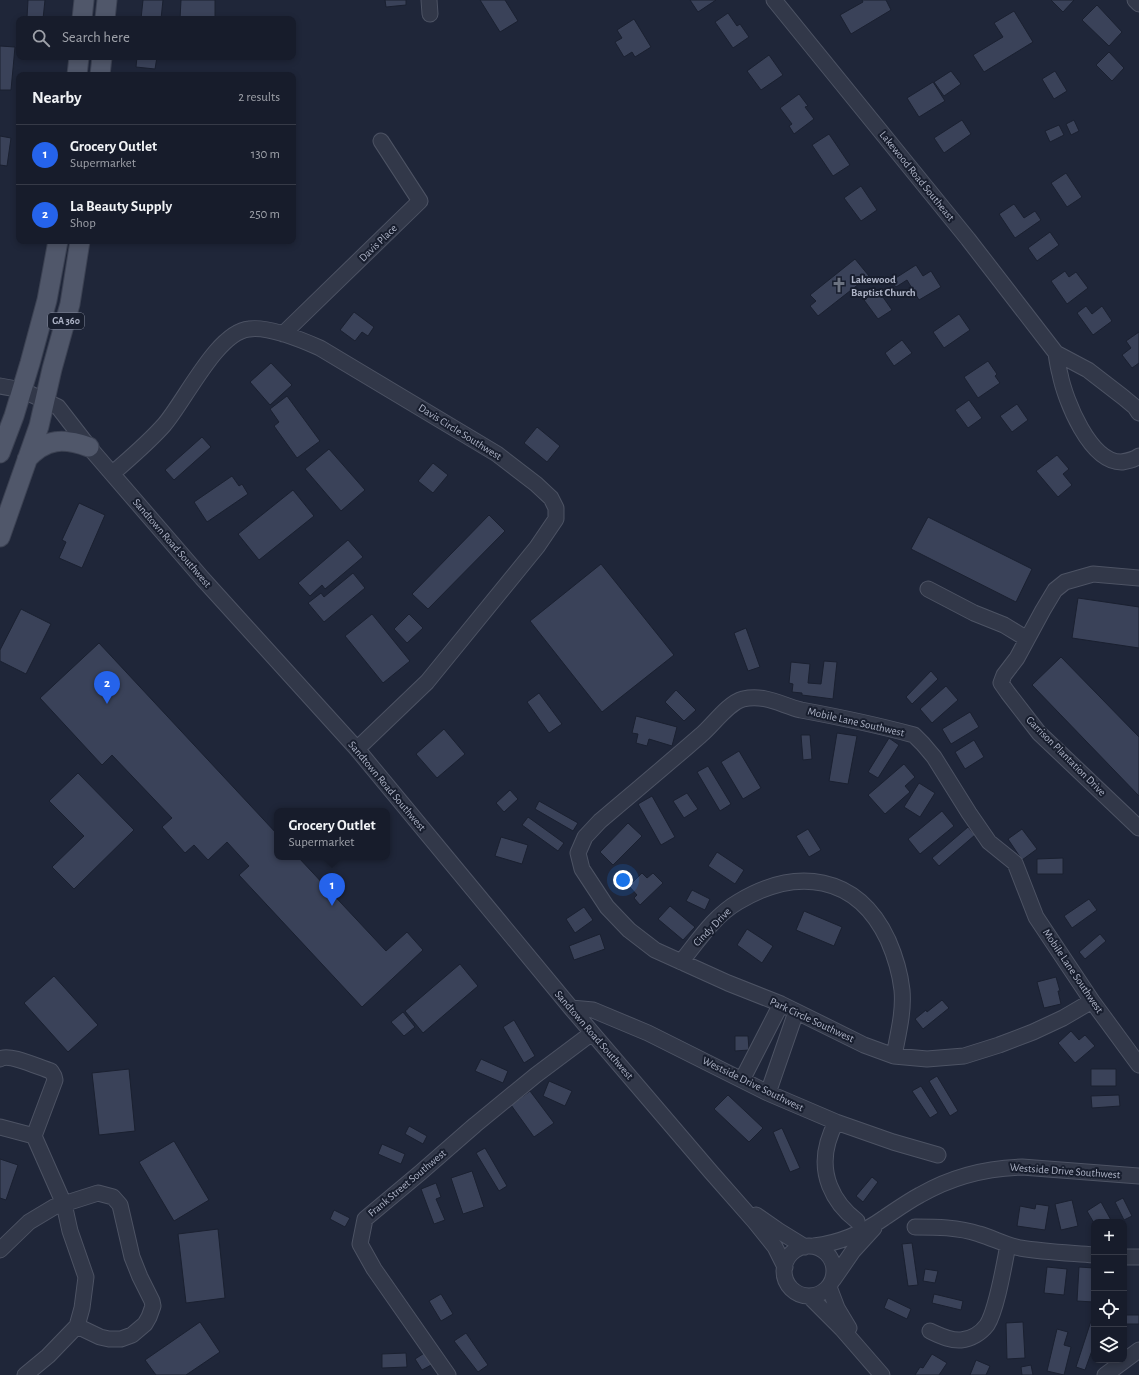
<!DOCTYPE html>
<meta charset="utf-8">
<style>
body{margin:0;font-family:"Alegreya Sans",sans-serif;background:#242937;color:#f1f3f6}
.controls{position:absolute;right:12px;bottom:12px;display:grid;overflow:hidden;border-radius:8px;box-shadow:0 2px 6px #0003}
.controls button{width:36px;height:36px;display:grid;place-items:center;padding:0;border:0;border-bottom:1px solid #363a47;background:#171c2b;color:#f1f3f6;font:20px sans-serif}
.you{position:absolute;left:623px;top:880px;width:14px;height:14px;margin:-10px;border:3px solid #fff;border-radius:50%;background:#1a73e8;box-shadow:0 0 0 6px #1a73e833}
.badge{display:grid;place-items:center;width:26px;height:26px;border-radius:50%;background:#2563eb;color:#fff;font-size:13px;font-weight:700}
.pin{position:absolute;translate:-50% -33px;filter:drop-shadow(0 1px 2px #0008)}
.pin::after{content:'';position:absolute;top:21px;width:14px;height:12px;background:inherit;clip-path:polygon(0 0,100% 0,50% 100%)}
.popup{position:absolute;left:274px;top:808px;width:116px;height:52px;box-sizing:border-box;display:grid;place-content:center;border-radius:8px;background:#171c2b;filter:drop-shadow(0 1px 3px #0005);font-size:13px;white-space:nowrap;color:#9ea1a9}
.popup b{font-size:15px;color:#f1f3f6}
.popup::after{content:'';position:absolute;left:50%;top:100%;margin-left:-8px;border:8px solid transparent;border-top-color:#171c2b}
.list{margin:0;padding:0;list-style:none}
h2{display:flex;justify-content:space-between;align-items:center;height:52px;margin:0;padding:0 16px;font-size:17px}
h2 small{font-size:13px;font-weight:400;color:#9ea1a9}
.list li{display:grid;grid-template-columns:26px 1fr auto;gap:12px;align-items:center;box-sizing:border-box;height:60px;padding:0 16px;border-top:1px solid #363a47}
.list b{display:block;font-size:15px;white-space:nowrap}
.list p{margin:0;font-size:13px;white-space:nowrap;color:#9ea1a9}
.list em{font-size:13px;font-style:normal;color:#9ea1a9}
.icon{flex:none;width:22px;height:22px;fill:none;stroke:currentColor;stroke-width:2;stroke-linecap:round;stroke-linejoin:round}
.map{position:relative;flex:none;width:1139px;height:1375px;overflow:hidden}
.search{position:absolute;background:#171c2b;box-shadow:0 2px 6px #0003;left:16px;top:16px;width:280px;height:44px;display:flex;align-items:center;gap:10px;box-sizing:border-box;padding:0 14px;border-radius:8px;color:#9ea1a9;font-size:15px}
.panel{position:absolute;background:#171c2b;box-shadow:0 2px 6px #0003;left:16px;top:72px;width:280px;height:172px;border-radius:8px}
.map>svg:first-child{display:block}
.building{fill:#3a4259;stroke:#1a2030}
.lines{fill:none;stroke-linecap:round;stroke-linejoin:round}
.minor-casing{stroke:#4d5364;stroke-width:17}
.major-casing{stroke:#3c4253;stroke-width:21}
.minor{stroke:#323849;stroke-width:15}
.major{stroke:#50576a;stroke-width:19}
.labels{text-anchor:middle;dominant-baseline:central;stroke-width:4;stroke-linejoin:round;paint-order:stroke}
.shield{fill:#181e2e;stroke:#808698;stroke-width:1}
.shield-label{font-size:10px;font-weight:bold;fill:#adb3c6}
.street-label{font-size:11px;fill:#adb3c6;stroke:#181e2e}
.poi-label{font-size:11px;font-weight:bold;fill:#adb3c6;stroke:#181e2e;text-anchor:start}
</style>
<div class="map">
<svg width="1139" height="1375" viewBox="0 0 1139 1375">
<rect width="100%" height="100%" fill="#1f2639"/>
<path class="building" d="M28,0h17l-2,19 -16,-1z
M143,0h20l-2,19h-20z
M181,0h34v19h-35z
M385,0h21v5l-20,2z
M480,0h25l13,21 -18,11z
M690,0h26l-18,12z
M862,0h24l5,10 -40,24 -11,-19 23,-13z
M1051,0h23l-11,12z
M1097,5l25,27 -13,14 -27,-26z
M1014,11l19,31 -49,30 -11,-17 30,-18 -9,-14z
M728,13l9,13 3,-2 9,13 -16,11 -18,-26z
M634,19l17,28 -16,10 -3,-5 -8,5 -9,-15 7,-4 -5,-8z
M0,46l15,1 -4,43h-11z
M1109,52l15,16 -12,13 -16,-16z
M769,55l14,20 -22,15 -14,-19z
M137,57h20l-2,12 -19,-2z
M951,71l10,13 -17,12 -10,-14z
M1055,71l12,20 -13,8 -12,-20z
M933,82l12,19 -26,16 -12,-19z
M799,94l9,12 -3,1 9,12 -20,15 -5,-8 3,-2 -12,-16z
M962,120l9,14 -27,19 -10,-15z
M1074,120l5,11 -8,4 -5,-11z
M1059,125l5,10 -14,7 -5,-11z
M829,134l21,31 -17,11 -21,-31z
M0,136l11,2 -4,28 -7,-1z
M1066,173l16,24 -15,10 -16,-24z
M861,186l16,24 -16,11 -17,-23z
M1014,204l10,14 11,-7 6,9 -26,18 -16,-24z
M1050,232l9,13 -22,16 -9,-13z
M855,259l14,17 -51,40 -8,-10 6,-5 -6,-6z
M916,265l7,11 8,-5 10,16 -22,13 -12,-20 -11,7 -5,-6z
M1065,271l4,6 7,-5 12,16 -21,16 -16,-23z
M878,290l14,20 -14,9 -14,-19z
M1086,306l6,8 10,-8 10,15 -19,14 -16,-22z
M354,312l20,15 -6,9 -6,-4 -7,9 -15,-11z
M959,314l11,16 -26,18 -11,-16z
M1139,332v31l-7,5 -10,-13 9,-7 -5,-7z
M902,340l10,13 -18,13 -9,-13z
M988,361l9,13 -2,2 5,7 -22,15 -14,-21z
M271,363l21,22 -22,20 -20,-23z
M287,396l33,45 -23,17 -23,-32 5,-4 -9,-13z
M969,400l13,18 -14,10 -13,-18z
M1017,404l11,16 -16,12 -12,-16z
M537,427l23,19 -13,16 -23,-19z
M202,437l9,10 -37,33 -9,-10z
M329,449l36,41 -24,21 -36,-42z
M1057,455l12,14 -6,5 9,11 -14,12 -22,-26z
M433,463l15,12 -15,18 -15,-12z
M232,476l7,10 3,-2 6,10 -41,28 -13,-20z
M293,490l21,26 -55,44 -21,-26z
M79,503l26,12 -23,53 -23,-10 7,-16 -4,-2z
M489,515l16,16 -77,78 -16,-15z
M928,517l104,52 -16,33 -105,-53z
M348,540l15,17 -38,32 -3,-4 -12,11 -12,-13z
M601,564l73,91 -72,57 -72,-91z
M353,573l12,15 -41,34 -16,-19 13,-10 3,4z
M1078,598l61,9v41l-67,-10z
M21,609l30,15 -25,50 -26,-13v-11z
M372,614l38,47 -27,22 -38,-47z
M409,614l14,14 -16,15 -13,-14z
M746,628l14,39 -12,4 -14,-38z
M99,643l178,191v23h21l88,94 21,-19 16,18 -61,57 -123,-132 10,-9 -22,-24 -19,18 -14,-15 -9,8 -23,-26 10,-9 -60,-63 -10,10 -62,-67z
M1061,657l78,80v59l-107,-111z
M824,661l13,1 -4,37 -31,-4v-2l-10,-1 1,-8 -4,-1 2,-21 19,2 -2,19 13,1z
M931,671l7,8 -26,25 -6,-7z
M946,686l12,14 -26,23 -12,-14z
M676,690l20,20 -12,11 -19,-19z
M539,693l23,31 -13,9 -22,-31z
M970,712l9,15 -28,17 -9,-15z
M636,716l41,11 -5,19 -23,-7 -2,7 -11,-3 2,-9 -6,-1z
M444,729l21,25 -28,24 -21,-24z
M837,733l20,3 -9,48 -19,-3z
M801,735h9l2,24 -9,1z
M889,738l10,7 -21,33 -10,-6z
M974,740l10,17 -19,12 -10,-17z
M739,751l22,37 -18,11 -22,-37z
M904,764l11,13 -10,9 5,6 -25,22 -17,-19z
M708,766l23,38 -11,7 -23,-39z
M78,773l56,57 -60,59 -22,-22 32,-31 -35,-35z
M919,783l16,10 -15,24 -16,-10z
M510,790l8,9 -14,13 -8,-9z
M687,793l11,16 -14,9 -11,-17z
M652,796l23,41 -14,8 -23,-41z
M539,801l39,22 -5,8 -38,-22z
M942,811l12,15 -34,28 -12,-15z
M528,817l36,26 -6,8 -36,-26z
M628,823l14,13 -29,29 -13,-13z
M968,827l7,8 -36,31 -7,-8z
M808,829l13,21 -12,7 -13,-21z
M1022,829l15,20 -15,11 -14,-21z
M501,837l27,8 -6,19 -27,-8z
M717,852l27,18 -9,14 -27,-18z
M1063,858v16h-26v-15z
M642,873l5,5 6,-5 10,10 -23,22 -6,-7 3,-3 -8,-9z
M692,890l18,9 -5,11 -19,-9z
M1089,899l8,11 -25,18 -8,-12z
M670,906l25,21 -12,13 -25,-21z
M584,907l9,13 -18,13 -9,-14z
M804,911l38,16 -8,19 -38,-16z
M747,929l26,17 -11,17 -25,-18z
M600,934l5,15 -31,11 -5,-14z
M1100,934l6,7 -21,18 -6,-7z
M460,964l18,22 -55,47 -18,-22z
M54,976l44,49 -30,27 -44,-49z
M1056,977l4,14h-2l3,13 -17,4 -7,-26z
M942,1000l7,8 -26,21 -8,-10 11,-9 1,2z
M403,1012l12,15 -11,9 -13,-14z
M514,1020l21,36 -11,7 -21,-36z
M1071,1031l8,9 6,-5 10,11 -20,17 -17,-20z
M735,1036h13l1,14 -14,1z
M481,1059l27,12 -5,12 -28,-12z
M129,1069l6,62 -36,4 -7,-62z
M1091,1069h25v17h-25z
M937,1076l21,35 -8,5 -21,-35z
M549,1081l23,10 -7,15 -22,-10z
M921,1086l17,27 -8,5 -18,-27z
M530,1091l24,32 -20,14 -23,-32z
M728,1095l35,33 -14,14 -35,-33z
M1119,1095l1,11 -28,2 -1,-12z
M409,1126l18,10 -4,8 -18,-10z
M782,1128l18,40 -10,4 -17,-40z
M174,1141l35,59 -35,21 -35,-59z
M382,1144l23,10 -4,10 -23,-10z
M485,1148l22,38 -8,5 -23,-38z
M0,1159l18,6 -12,35 -6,-2z
M472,1171l12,36 -21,7 -12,-36z
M872,1177l6,5 -15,20 -7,-6z
M436,1183l5,14 -5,2 9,21 -11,4 -13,-35z
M1123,1198l9,18 -8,4 -9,-18z
M1072,1200l6,26 -17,4 -6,-26z
M1101,1202l11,20 -18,1 -7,-12z
M1036,1204l13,2 -4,24 -28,-4 3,-20 15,3z
M334,1210l16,8 -5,9 -15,-8z
M218,1229l7,69 -39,5 -8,-69z
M912,1243l6,42 -10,1 -6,-42z
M1047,1267l20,2 -3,26 -20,-2z
M1079,1267l15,1v34l-17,-1z
M925,1269l13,2 -3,12 -12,-2z
M441,1294l12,20 -12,7 -12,-20z
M934,1294l29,7 -2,9 -29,-7z
M888,1298l23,11 -4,10 -23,-11z
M1124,1315h15v9h-15z
M1092,1318l2,1v26l-9,25 -9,-3z
M200,1322l20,30 -34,23h-30l-11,-15z
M1023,1322l2,36 -18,1 -1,-36z
M1057,1329l11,3 -4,13 7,2 -7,28 -17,-4z
M466,1333l22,32 -10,7 -24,-31z
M426,1352l7,12 -11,6 -7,-11z
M406,1353l1,14 -25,1v-14z
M932,1354l15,9 -8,12h-24l5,-8 3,1z
M976,1360l14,6 -4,9h-16z
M1031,1365l2,10h-11l-1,-8z"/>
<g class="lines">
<g class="minor-casing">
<path id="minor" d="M429,0l1,14
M774,0l194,239 88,114 32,17 35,27 12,10 4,6
M1135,0l4,4
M283,334l137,-133 -39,-60
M1056,353c1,7 2,14 4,21 5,26 30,89 62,88 6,-1 12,-2 17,-6
M0,386l22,4 36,17 31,40 113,131 155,171 214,259 140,164 44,50 20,25 10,20
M113,473c17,-15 35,-30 51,-48 21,-24 53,-93 85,-96 20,-3 53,11 71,19l177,106 39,30 15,14 5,10v11l-19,28 -110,135 -70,67
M1139,578l-46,-4 -28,8 -10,8 -12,20 -26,48 -13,17 -3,8 7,10 31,40 100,95
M928,589l46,24 30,12 23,14
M681,962c17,-21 33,-46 57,-60 58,-35 119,-28 150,38 7,16 12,32 14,50 2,22 -4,44 -8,66
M1092,1001l-29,17 -30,14 -34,13 -35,11 -37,3 -33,-3 -30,-11 -83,-41 -53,-21 -73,-33 -26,-20 -22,-23 -25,-38 -4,-16 7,-16 15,-16c34,-29 68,-57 101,-86 12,-10 27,-32 42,-36 22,-5 38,6 58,11 38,7 76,15 113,25l9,9 11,13 35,56 20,29 26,21 21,54 56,84 47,64
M571,1008l22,2 55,23 120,60 68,29 57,20 45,13
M0,1059c9,-6 40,9 51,12l3,5 1,4 -21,56 30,68 6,27 16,46 -4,31 -5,18 -29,30 -23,19
M742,1080l39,-76
M768,1093l28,-81
M836,1122c-3,6 -6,13 -8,20 -9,31 4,60 29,79
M0,1127l34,9
M756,1215l23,16 26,16
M915,1227c21,0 43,0 64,7 14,4 26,11 41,14 24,4 50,5 74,7
M784 1271a25 25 0 1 1 50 0a25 25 0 1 1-50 0Z
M814,1246c25,-3 49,-13 70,-28 12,-8 23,-16 36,-23 31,-18 67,-27 102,-28l117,9
M0,1250l29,-28 25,-15 44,-14 15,4 7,8 12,52 8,20 12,24 1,5 -4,11 -4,7 -13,11 -11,4h-12l-9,-2 -23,-11
M1124,1257h15
M833,1280l20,-29 21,-23
M829,1287l8,21 12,20
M810,1297l32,32 40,46
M930,1331c9,4 20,10 31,9 10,-1 20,-7 26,-15 10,-16 17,-60 21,-80
M448,1375l-74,-106 -14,-25 5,-25 55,-46 55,-48 61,-50 56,-42
M1105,1375l34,-25"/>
</g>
<g class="major-casing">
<path id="major" d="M82,19l2,-19
M105,19l2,-19
M77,75l2,-18
M100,75l2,-18
M0,453l14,-37 16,-53 17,-63 11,-59
M27,459c19,-21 37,-21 62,-12
M0,537l39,-111 13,-57 18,-65 10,-63"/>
</g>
<use href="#minor" class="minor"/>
<use href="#major" class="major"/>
</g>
<defs>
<g id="church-bare" transform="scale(1.2)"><path d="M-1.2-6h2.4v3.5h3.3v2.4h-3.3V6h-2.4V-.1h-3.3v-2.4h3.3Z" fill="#6b7280" stroke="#181e2e" stroke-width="2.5" paint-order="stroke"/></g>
</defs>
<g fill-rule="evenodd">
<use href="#church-bare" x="839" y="285"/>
</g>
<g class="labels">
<rect class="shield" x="48" y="313" width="36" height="16" rx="3"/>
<g class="shield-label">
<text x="66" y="321">GA 360</text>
</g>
<g class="street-label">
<text transform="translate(917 176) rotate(51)">Lakewood Road Southeast</text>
<text transform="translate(378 243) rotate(-44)">Davis Place</text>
<text transform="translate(460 432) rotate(32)">Davis Circle Southwest</text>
<text transform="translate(172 543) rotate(49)">Sandtown Road Southwest</text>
<text transform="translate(856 722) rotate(13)">Mobile Lane Southwest</text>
<text transform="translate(1066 756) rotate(45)">Garrison Plantation Drive</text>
<text transform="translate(387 786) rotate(50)">Sandtown Road Southwest</text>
<text transform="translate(712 927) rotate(-46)">Cindy Drive</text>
<text transform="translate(1073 971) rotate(56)">Mobile Lane Southwest</text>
<text transform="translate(812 1020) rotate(25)">Park Circle Southwest</text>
<text transform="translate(594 1035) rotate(49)">Sandtown Road Southwest</text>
<text transform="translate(753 1084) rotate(26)">Westside Drive Southwest</text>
<text transform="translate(1065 1171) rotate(4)">Westside Drive Southwest</text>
<text transform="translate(407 1183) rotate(-40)">Frank Street Southwest</text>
</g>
<g class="poi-label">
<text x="851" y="279">Lakewood<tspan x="851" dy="13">Baptist Church</tspan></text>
</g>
</g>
</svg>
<div class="controls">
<button>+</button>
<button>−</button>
<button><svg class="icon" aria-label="locate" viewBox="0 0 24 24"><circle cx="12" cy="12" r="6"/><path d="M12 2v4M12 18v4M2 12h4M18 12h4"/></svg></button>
<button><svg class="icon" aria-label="layers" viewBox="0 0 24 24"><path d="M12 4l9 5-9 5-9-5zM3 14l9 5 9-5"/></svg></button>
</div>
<div class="you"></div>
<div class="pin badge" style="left:332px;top:906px">1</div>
<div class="popup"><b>Grocery Outlet</b>Supermarket</div>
<div class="pin badge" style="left:107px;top:704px">2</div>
<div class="search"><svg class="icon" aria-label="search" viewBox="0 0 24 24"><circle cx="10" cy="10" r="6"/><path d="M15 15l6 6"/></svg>Search here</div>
<section class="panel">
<h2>Nearby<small>2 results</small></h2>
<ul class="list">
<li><span class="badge">1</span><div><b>Grocery Outlet</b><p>Supermarket</p></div><em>130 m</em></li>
<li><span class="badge">2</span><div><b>La Beauty Supply</b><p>Shop</p></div><em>250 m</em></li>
</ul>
</section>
</div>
